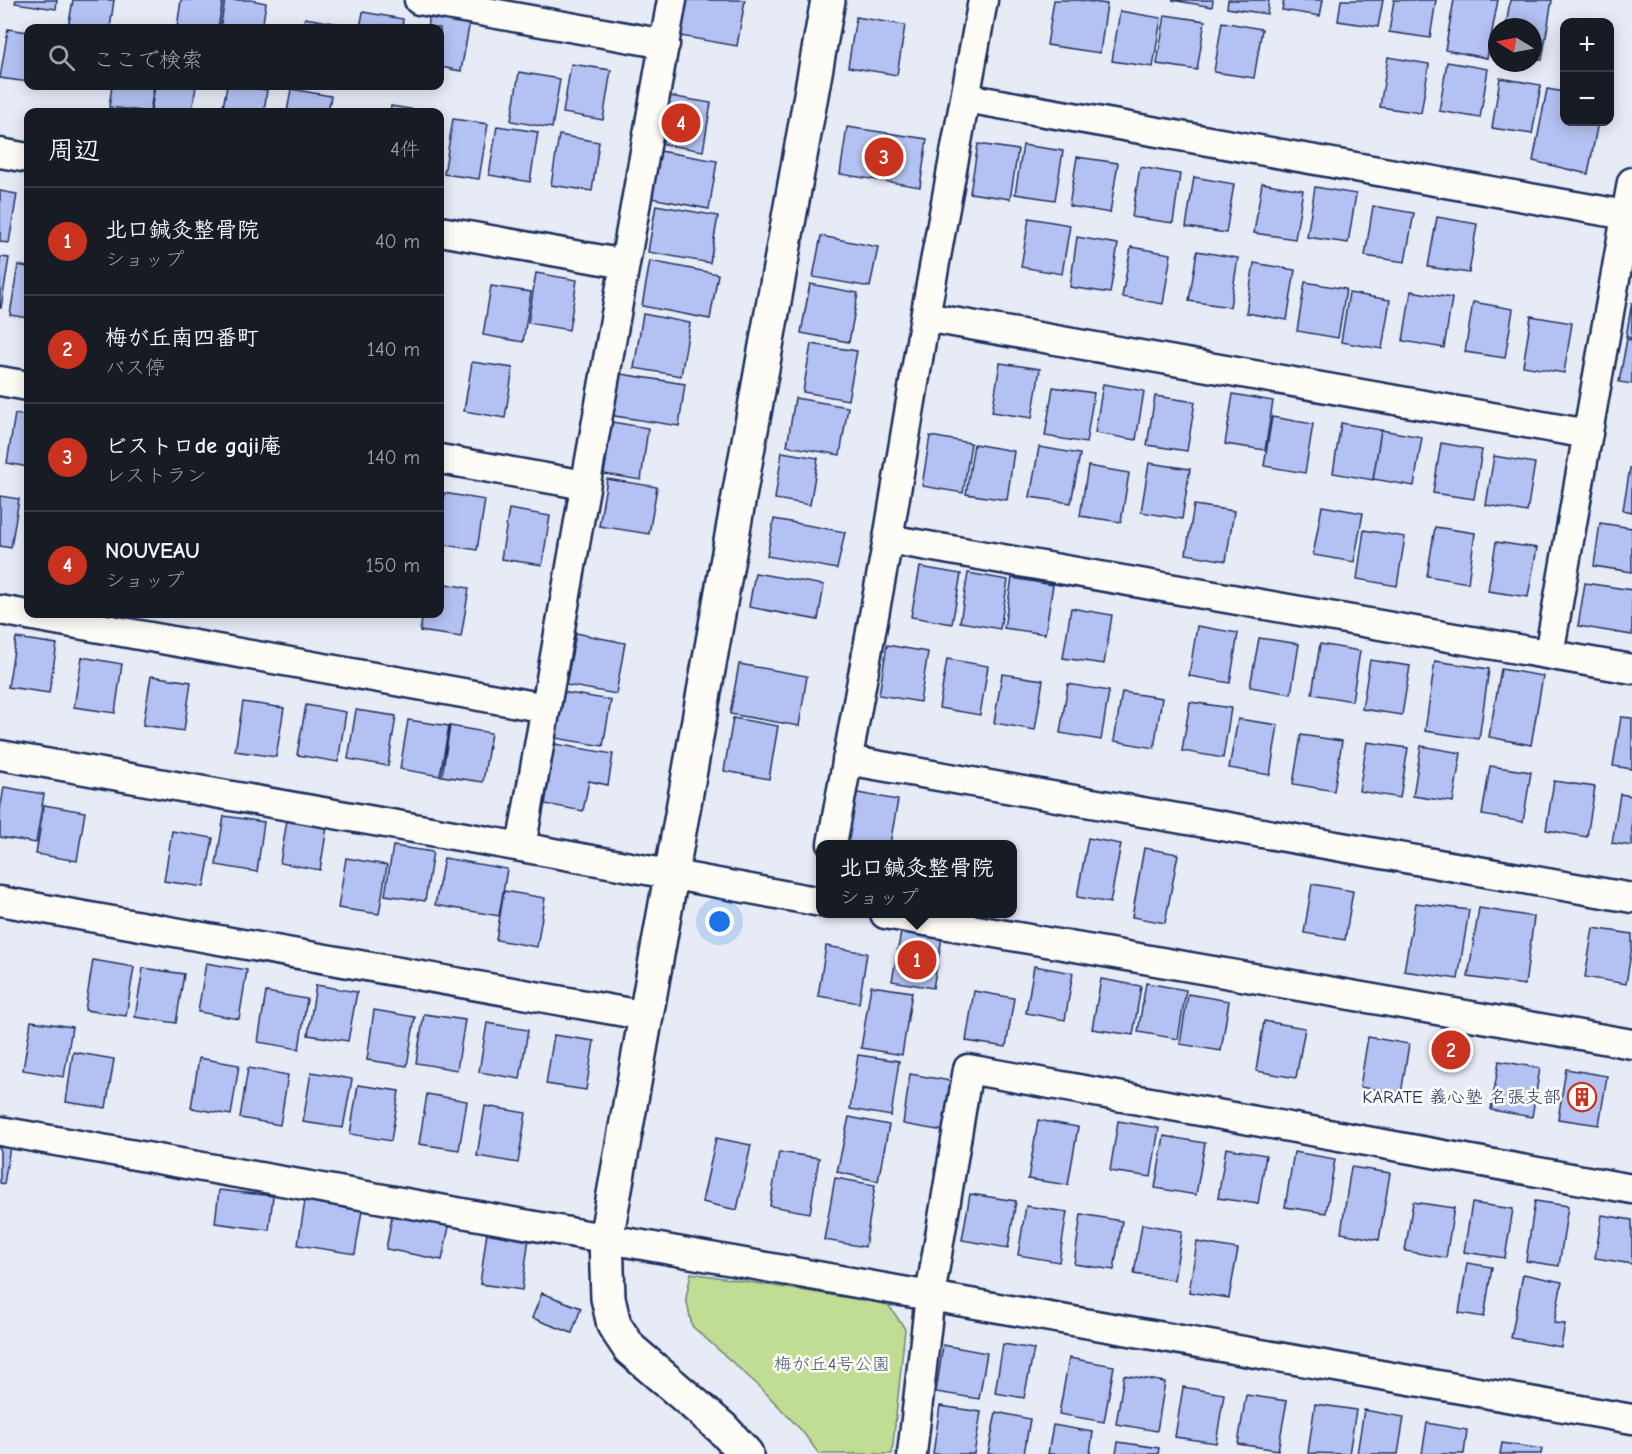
<!DOCTYPE html>
<html lang="ja">
<meta charset="utf-8">
<style>
body{margin:0;font-family:"Comic Neue","Klee One",sans-serif;background:#242831;color:#f1f3f6}
.controls{position:absolute;right:18px;top:18px;display:grid;overflow:hidden;border-radius:12px;box-shadow:0 3px 15px #0003}
.controls button{width:54px;height:54px;display:grid;place-items:center;padding:0;border:0;border-bottom:2px solid #363941;background:#171b24;color:#f1f3f6;font:30px sans-serif}
.compass{position:absolute;left:1488px;top:18px;width:54px;height:54px;border-radius:50%;background:#171b24;box-shadow:0 3px 15px #0003;rotate:280deg}
.you{position:absolute;left:720px;top:922px;width:21px;height:21px;margin:-15px;border:4px solid #fff;border-radius:50%;background:#1a73e8;box-shadow:0 0 0 9px #1a73e833}
.badge{display:grid;place-items:center;width:39px;height:39px;border-radius:50%;background:#c8321e;color:#fff;font-size:20px;font-weight:700}
.pin{position:absolute;translate:-50% -50%;border:3px solid #fff;box-shadow:0 2px 6px #0006}
.popup{position:absolute;left:816px;top:840px;width:201px;height:78px;box-sizing:border-box;display:grid;place-content:center;border-radius:12px;background:#171b24;filter:drop-shadow(0 2px 4px #0005);font-size:20px;white-space:nowrap;color:#9ea1a6}
.popup b{font-size:22px;color:#f1f3f6}
.popup::after{content:'';position:absolute;left:50%;top:100%;margin-left:-12px;border:12px solid transparent;border-top-color:#171b24}
.list{margin:0;padding:0;list-style:none}
h2{display:flex;justify-content:space-between;align-items:center;height:78px;margin:0;padding:0 24px;font-size:26px}
h2 small{font-size:20px;font-weight:400;color:#9ea1a6}
.list li{display:grid;grid-template-columns:39px 1fr auto;gap:18px;align-items:center;box-sizing:border-box;height:108px;padding:0 24px;border-top:2px solid #363941}
.list b{display:block;font-size:22px;white-space:nowrap}
.list p{margin:0;font-size:20px;white-space:nowrap;color:#9ea1a6}
.list em{font-size:20px;font-style:normal;color:#9ea1a6}
.icon{flex:none;width:33px;height:33px;fill:none;stroke:currentColor;stroke-width:2;stroke-linecap:round;stroke-linejoin:round}
.map{position:relative;flex:none;width:1632px;height:1454px;overflow:hidden}
.search{position:absolute;background:#171b24;box-shadow:0 3px 15px #0003;left:24px;top:24px;width:420px;height:66px;display:flex;align-items:center;gap:15px;box-sizing:border-box;padding:0 21px;border-radius:12px;color:#9ea1a6;font-size:22px}
.panel{position:absolute;background:#171b24;box-shadow:0 3px 15px #0003;left:24px;top:108px;width:420px;height:510px;border-radius:12px}
.map>svg:first-child{display:block}
.green{fill:#c1dc93;stroke:#6e8678;stroke-width:1.5}
.building{fill:#b3c2f2;stroke:#1b2f5e;stroke-width:1.5}
.lines{fill:none;stroke-linecap:round;stroke-linejoin:round}
.minor-casing{stroke:#1b2f5e;stroke-width:33}
.tertiary-casing{stroke:#1b2f5e;stroke-width:38}
.minor{stroke:#fdfcf7;stroke-width:28}
.tertiary{stroke:#fdfcf7;stroke-width:33}
.labels{text-anchor:middle;dominant-baseline:central;stroke-width:5;stroke-linejoin:round;paint-order:stroke}
.poi-label{font-size:18px;fill:#1b2f5e;stroke:#fdfcf7;text-anchor:end}
.park-label{font-size:18px;fill:#445a6b;stroke:#fdfcf7}
</style>
<div class="map">
<svg width="1632" height="1454" viewBox="0 0 1632 1454">
<rect width="100%" height="100%" fill="#e7ebf6"/>
<filter id="ink" filterUnits="userSpaceOnUse"><feTurbulence type="fractalNoise" baseFrequency=".0167" numOctaves="2"/><feDisplacementMap in="SourceGraphic" scale="12" xChannelSelector="R" yChannelSelector="G"/><feConvolveMatrix kernelMatrix="1 2 1 2 8 2 1 2 1" color-interpolation-filters="sRGB"/></filter>
<g filter="url(#ink)">
<path class="green" d="M691,1273l197,31 17,25 -13,125h-73l-17,-23 -42,-44 -68,-61 -6,-28z"/>
<path class="building" d="M16,0h41l-1,9 -41,-6z
M73,0h41l-4,28h-42z
M181,0h42l-5,28h-41z
M225,0h26l15,3 -4,25h-42z
M685,0h60l-8,46 -57,-10z
M1054,0h24l29,4 -7,49 -53,-8z
M1172,0h41l-1,7z
M1228,0h41l-2,14 -40,-6z
M1284,0h39l-3,16 -38,-6z
M1341,0h42l-5,27 -40,-6z
M1394,0h42l-6,38 -41,-6z
M1454,0h44l-11,58 -42,-8z
M1510,0h42l-10,60 -9,-2v-31h-27z
M1120,11l41,7 -8,49 -41,-6z
M363,12l40,7 -1,9h-42z
M429,15l41,6 -9,50 -21,-4v-39h-13z
M1165,15l40,6 -8,49 -40,-6z
M856,17l49,8 -8,50 -49,-8z
M305,18l40,7v3h-42z
M1222,22l40,7 -8,49 -40,-6z
M8,29l20,3v50l-28,-4z
M1388,57l41,7 -8,49 -41,-6z
M1447,62l41,7 -8,49 -41,-7z
M571,64l40,6 -8,50 -40,-7z
M519,72l41,7 -8,49 -41,-7z
M1500,78l41,7 -9,49 -40,-6z
M112,86h42l-4,26 -41,-5z
M155,86h41l-4,26 -41,-1z
M227,86h12l28,4 -3,22h-42z
M291,89l40,7 -3,16h-41z
M1547,89l17,3v30h34l-10,52 -55,-13z
M658,94l53,9 -8,48 -53,-9z
M391,106l38,6h-39z
M453,119l35,5 -9,55 -35,-5z
M497,126l41,6 -8,50 -41,-7z
M847,127l80,12 -7,48 -80,-13z
M559,135l40,7 -7,49 -41,-6z
M978,144l40,6 -8,49 -40,-6z
M1023,145l40,6 -8,49 -40,-6z
M660,151l57,10 -8,48 -58,-11z
M1077,157l41,6 -8,50 -41,-7z
M1140,167l40,7 -7,49 -41,-6z
M1194,177l40,7 -8,49 -40,-6z
M1262,183l41,7 -8,49 -41,-6z
M1315,187l41,7 -8,49 -41,-6z
M0,191l17,3 -8,49 -9,-1z
M656,205l62,11 -8,47 -62,-11z
M1373,206l41,7 -9,49 -40,-6z
M1437,217l40,7 -8,49 -41,-6z
M1029,218l41,7 -8,49 -41,-7z
M821,236l57,11 -8,40 -57,-10z
M1077,237l41,7 -8,49 -40,-6z
M1131,247l40,7 -8,50 -41,-7z
M1197,251l41,7 -8,49 -41,-6z
M0,257l9,1 -8,50h-1z
M650,261l68,13 -8,45 -68,-13z
M1254,263l41,7 -8,50 -41,-7z
M18,265l10,2v51l-18,-3z
M536,273l41,7 -8,50 -41,-7z
M1305,282l41,7 -8,49 -41,-7z
M810,284l48,9 -9,49 -48,-9z
M491,286l40,6 -8,50 -40,-7z
M1411,291l41,7 -8,50 -41,-7z
M1349,293l41,7 -8,49 -41,-7z
M1473,302l40,7 -8,49 -40,-6z
M1632,302v36l-6,-1z
M643,314l47,9 -9,53 -47,-8z
M1531,316l41,7 -8,50 -41,-7z
M1627,339l5,1v44l-13,-2z
M811,344l46,7 -9,49 -45,-8z
M472,362l41,6 -8,50 -41,-7z
M1000,363l40,6 -8,49 -40,-6z
M608,372l77,12 -6,42 -77,-12z
M1103,384l41,7 -8,49 -41,-7z
M1053,387l41,6 -8,50 -41,-7z
M1233,394l40,7 -8,49 -40,-6z
M1155,396l40,6 -8,49 -40,-6z
M795,398l53,9 -8,48 -53,-9z
M15,414l13,2v51l-21,-4z
M1272,417l41,7 -8,49 -41,-7z
M612,422l36,6 -7,52 -37,-6z
M1341,423l40,7 -8,50 -40,-7z
M1381,430l41,7 -8,49 -41,-7z
M930,436l41,7 -8,50 -41,-7z
M1441,443l41,7 -8,49 -41,-6z
M974,444l40,7 -7,49 -41,-6z
M1039,447l41,7 -9,49 -41,-6z
M782,452l36,6 -8,47 -35,-6z
M1494,456l41,7 -8,49 -41,-7z
M1149,463l41,6 -8,50 -41,-7z
M1088,466l41,7 -8,49 -41,-6z
M1630,468h2v44l-9,-2z
M607,479l50,8 -8,47 -50,-8z
M444,493l41,7 -8,50 -37,-6v-25z
M0,496l19,3 -8,49 -11,-2z
M1194,505l40,6 -8,50 -40,-7z
M1322,506l41,7 -9,49 -41,-7z
M509,509l41,7 -8,49 -41,-6z
M774,519l71,13 -8,37 -70,-13z
M1600,523l32,5v44l-38,-6z
M1435,527l40,6 -7,50 -41,-7z
M1364,530l41,7 -8,49 -40,-7z
M1496,542l41,6 -9,49 -40,-6z
M920,567l41,7 -9,50 -41,-7z
M755,573l69,12 -6,35 -69,-13z
M968,573l40,7 -8,49 -40,-7z
M1012,578l41,7 -8,49 -41,-6z
M440,583l29,5 -8,49 -41,-6 3,-17h17z
M1585,583l47,7v45l-54,-9z
M1071,608l41,7 -8,49 -41,-6z
M1197,626l41,7 -8,50 -41,-7z
M576,633l49,10 -9,51 -50,-9z
M16,638l41,6 -8,49 -41,-6z
M1259,638l40,6 -8,50 -41,-7z
M1320,644l40,7 -8,50 -40,-7z
M887,645l41,7 -8,50 -41,-7z
M82,657l40,7 -7,49 -41,-6z
M947,659l41,7 -8,49 -41,-7z
M1370,660l40,6 -8,49 -40,-6z
M1435,661l54,8 -10,70 -54,-8z
M739,664l68,12 -8,50 -69,-12z
M1501,669l42,7 -12,69 -42,-8z
M1002,674l41,6 -8,50 -41,-7z
M151,676l40,6 -7,49 -41,-6z
M1068,684l41,7 -8,49 -41,-7z
M556,691l55,9 -8,46 -54,-9z
M1122,692l40,6 -8,50 -40,-7z
M243,702l41,6 -8,49 -41,-6z
M1190,702l41,6 -8,50 -41,-7z
M306,705l40,7 -8,50 -41,-7z
M356,710l40,6 -8,50 -40,-7z
M1621,717l11,1v51l-19,-3z
M733,718l45,8 -9,53 -45,-8z
M1238,719l40,6 -8,50 -41,-7z
M408,720l41,6 -9,50 -40,-7z
M450,726l41,7 -8,49 -41,-6z
M1301,735l41,6 -8,50 -41,-7z
M1367,742l41,6 -8,50 -41,-7z
M555,744l58,10 -5,31 -19,-4 -6,30 -38,-7z
M1421,746l40,7 -8,49 -40,-6z
M1490,766l41,6 -8,50 -41,-7z
M1554,781l41,6 -8,50 -41,-7z
M4,787l40,7 -8,49 -36,-6v-26z
M852,792l46,8 -8,44h-48z
M1620,794l12,2v50l-20,-3z
M44,805l41,7 -8,49 -41,-7z
M288,814l40,7 -8,49 -40,-7z
M224,816l40,6 -7,50 -41,-7z
M172,831l41,7 -9,49 -40,-6z
M1088,838l33,6 -11,59 -33,-6z
M393,846l40,6 -8,49 -40,-6z
M1144,848l34,6 -13,69 -33,-6z
M346,858l41,7 -8,49 -41,-6z
M444,858l63,11 -8,47 -64,-11z
M1312,884l41,7 -8,49 -41,-7z
M504,891l41,7 -8,49 -41,-7z
M1416,903l53,7 -11,69 -54,-8z
M1479,908l55,9 -9,68 -57,-8z
M1593,928l39,6v13l-6,37 -41,-7z
M901,932l41,6 -9,50 -41,-7z
M826,946l41,7 -8,50 -41,-7z
M93,960l41,7 -8,49 -41,-6z
M206,963l41,7 -8,49 -41,-7z
M1034,966l39,7 -8,47 -39,-7z
M143,968l41,6 -8,49 -41,-6z
M1101,979l40,7 -8,49 -41,-6z
M1146,983l40,7 -8,49 -40,-7z
M316,985l41,7 -9,49 -40,-6z
M871,986l41,6 -10,63 -41,-7z
M974,991l40,7 -8,49 -40,-6z
M266,992l41,7 -8,50 -41,-7z
M1188,994l41,7 -8,50 -41,-7z
M374,1010l41,7 -8,49 -40,-6z
M424,1014l41,6 -8,50 -41,-7z
M31,1021l41,6 -8,50 -41,-7z
M1264,1021l41,7 -9,50 -40,-7z
M487,1023l41,7 -8,49 -41,-7z
M554,1035l40,6 -8,49 -40,-6z
M1368,1037l41,7 -8,50 -41,-7z
M73,1052l41,7 -8,49 -40,-6z
M858,1055l41,6 -8,55 -41,-7z
M199,1058l40,7 -8,50 -40,-7z
M1499,1061l41,7 -8,49 -41,-7z
M248,1068l40,7 -8,50 -40,-7z
M1566,1069l41,7 -8,49 -41,-6z
M311,1072l41,7 -9,49 -40,-6z
M910,1074l41,7 -8,50 -40,-7z
M358,1085l41,6 -8,50 -41,-7z
M427,1094l40,7 -8,49 -40,-6z
M485,1106l41,7 -8,50 -41,-7z
M849,1117l40,8 -11,56 -41,-9z
M1038,1120l40,7 -10,58 -40,-6z
M1118,1121l41,7 -8,49 -41,-6z
M1164,1136l41,7 -9,52 -41,-7z
M0,1138l11,2 -7,44 -4,-1z
M716,1138l35,7 -14,65 -35,-8z
M1226,1148l40,7 -8,49 -40,-6z
M779,1152l40,6 -9,55 -40,-7z
M1294,1152l41,7 -9,54 -41,-6z
M1351,1167l39,6 -11,67 -38,-7z
M835,1178l40,7 -10,62 -41,-7z
M219,1190l54,6 -4,34 -54,-7z
M970,1194l46,7 -8,47 -46,-8z
M305,1201l57,9 -7,44 -57,-9z
M1535,1201l33,5 -9,60 -33,-5z
M1413,1202l41,6 -8,50 -41,-7z
M1472,1203l41,6 -8,49 -41,-6z
M1026,1206l41,6 -8,50 -41,-7z
M393,1211l57,11 -8,38 -56,-11z
M1081,1214l41,7 -8,49 -40,-6z
M1602,1215l30,5v44l-37,-6z
M488,1224l42,6 -8,60 -42,-6z
M1142,1224l40,7 -8,49 -40,-6z
M1197,1242l41,7 -9,49 -40,-6z
M1467,1263l25,4 -8,50 -25,-4z
M1523,1274l39,8 -8,41 11,1 -4,23 -50,-9z
M542,1293l39,15 -9,25 -40,-15z
M1003,1344l31,5 -10,49 -29,-5z
M943,1345l44,8 -8,46 -43,-7z
M1069,1358l45,8 -10,56 -45,-8z
M1124,1375l41,7 -8,49 -41,-7z
M1183,1387l41,7 -8,49 -41,-6z
M1246,1395l41,6 -9,49 -40,-6z
M1315,1404l41,6 -7,44 -41,-1z
M940,1406l41,6 -7,42h-41z
M1364,1410l40,7 -6,37h-41z
M996,1412l34,7 -6,35h-36z
M1427,1423l40,7 -3,24h-42z
M1053,1425l40,7 -3,22h-42z
M1118,1442l41,6 -1,6h-42z
M1502,1443l40,6 -1,5h-41z"/>
<g class="lines">
<g class="minor-casing">
<path id="minor" d="M419,0l246,44
M966,98l660,117
M0,153l28,5
M440,231l185,33
M925,317l663,117
M0,381l28,5
M440,459l145,26
M888,539l744,130
M0,610l546,98
M1549,654l83,-472
M0,755l521,92 300,55
M847,760l785,138
M832,844l56,-305 37,-222 58,-317
M521,847l151,-847
M0,901l647,115
M885,914l747,130
M0,1131l930,165 702,123
M912,1454l18,-158 38,-227 664,120"/>
</g>
<g class="tertiary-casing">
<path id="tertiary" d="M746,1454l-24,-26 -92,-79 -16,-24 -6,-27 -2,-59 222,-1239"/>
</g>
<use href="#minor" class="minor"/>
<use href="#tertiary" class="tertiary"/>
</g>
</g>
<defs>
<g id="building-ring" transform="scale(1.5)"><circle r="9.5" fill="#fdfcf7" stroke="#c8321e" stroke-width="1.5"/><path d="M-4-6H4V6H1V3H-1V6H-4ZM-2.5-4.3h1.7v1.8h-1.7ZM.8-4.3h1.7v1.8H.8ZM-2.5-1h1.7V.8h-1.7ZM.8-1h1.7V.8H.8Z" fill="#c8321e"/></g>
</defs>
<g fill-rule="evenodd">
<use href="#building-ring" x="1582" y="1097"/>
</g>
<g class="labels">
<g class="poi-label">
<text x="1561" y="1097">KARATE 義心塾 名張支部</text>
</g>
<g class="park-label">
<text x="832" y="1364">梅が丘4号公園</text>
</g>
</g>
</svg>
<div class="controls">
<button>+</button>
<button>−</button>
</div>
<svg class="compass" viewBox="-18 -18 36 36"><path d="M0-13l5 13h-10z" fill="#e53935"/><path d="M0 13l5-13h-10z" fill="#9ea1a6"/></svg>
<div class="you"></div>
<div class="pin badge" style="left:917px;top:960px">1</div>
<div class="popup"><b>北口鍼灸整骨院</b>ショップ</div>
<div class="pin badge" style="left:1451px;top:1050px">2</div>
<div class="pin badge" style="left:884px;top:157px">3</div>
<div class="pin badge" style="left:681px;top:123px">4</div>
<div class="search"><svg class="icon" aria-label="search" viewBox="0 0 24 24"><circle cx="10" cy="10" r="6"/><path d="M15 15l6 6"/></svg>ここで検索</div>
<section class="panel">
<h2>周辺<small>4件</small></h2>
<ul class="list">
<li><span class="badge">1</span><div><b>北口鍼灸整骨院</b><p>ショップ</p></div><em>40 m</em></li>
<li><span class="badge">2</span><div><b>梅が丘南四番町</b><p>バス停</p></div><em>140 m</em></li>
<li><span class="badge">3</span><div><b>ビストロde gaji庵</b><p>レストラン</p></div><em>140 m</em></li>
<li><span class="badge">4</span><div><b>NOUVEAU</b><p>ショップ</p></div><em>150 m</em></li>
</ul>
</section>
</div>
